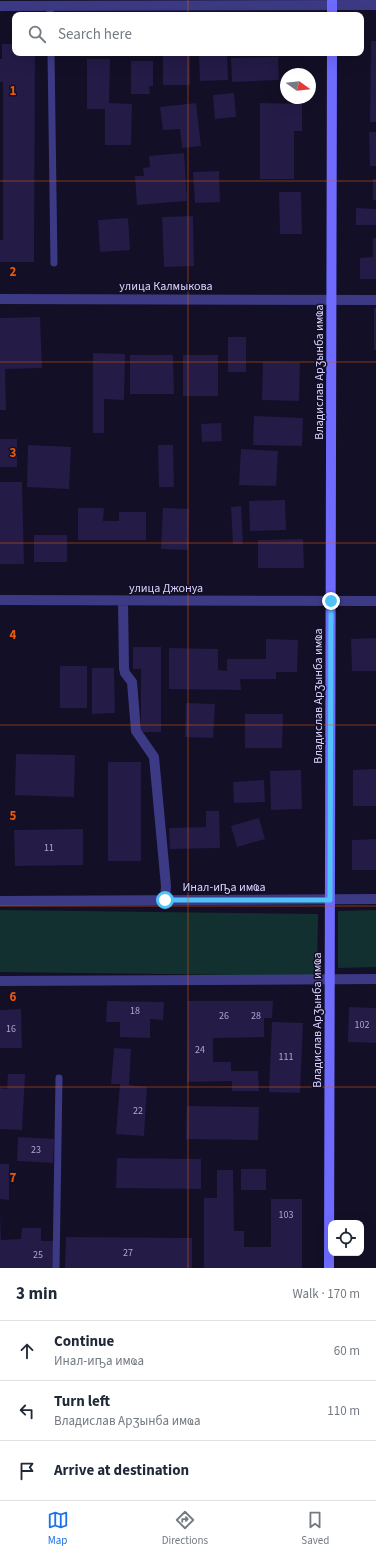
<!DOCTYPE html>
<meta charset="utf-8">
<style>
body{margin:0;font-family:"Source Sans 3",sans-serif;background:#f6f6f7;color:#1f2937}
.controls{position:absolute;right:12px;bottom:12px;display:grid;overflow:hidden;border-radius:8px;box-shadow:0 4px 16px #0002}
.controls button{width:36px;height:36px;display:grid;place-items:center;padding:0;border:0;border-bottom:1px solid #e0e1e3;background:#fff;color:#1f2937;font:20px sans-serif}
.compass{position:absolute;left:280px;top:68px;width:36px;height:36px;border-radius:50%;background:#fff;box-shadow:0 4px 16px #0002;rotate:105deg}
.stop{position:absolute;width:12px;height:12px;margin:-9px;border:3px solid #4fc3f7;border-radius:50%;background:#fff}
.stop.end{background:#4fc3f7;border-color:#fff;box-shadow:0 1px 4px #0008}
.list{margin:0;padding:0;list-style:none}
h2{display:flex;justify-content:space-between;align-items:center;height:52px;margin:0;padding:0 16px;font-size:17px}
h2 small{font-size:13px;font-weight:400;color:#747a83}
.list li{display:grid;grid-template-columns:26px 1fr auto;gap:12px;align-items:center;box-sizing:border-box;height:60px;padding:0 16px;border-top:1px solid #e0e1e3}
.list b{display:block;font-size:15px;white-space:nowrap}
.list p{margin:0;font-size:13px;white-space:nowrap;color:#747a83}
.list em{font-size:13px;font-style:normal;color:#747a83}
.icon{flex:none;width:22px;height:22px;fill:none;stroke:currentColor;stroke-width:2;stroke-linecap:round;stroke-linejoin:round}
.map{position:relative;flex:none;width:376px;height:1268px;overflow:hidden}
.search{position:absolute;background:#fff;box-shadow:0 4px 16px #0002;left:12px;right:12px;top:12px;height:44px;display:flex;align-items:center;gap:10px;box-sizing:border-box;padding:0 14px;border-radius:8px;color:#747a83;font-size:15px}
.sheet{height:232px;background:#fff}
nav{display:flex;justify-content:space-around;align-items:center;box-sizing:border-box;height:56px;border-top:1px solid #e0e1e3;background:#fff;font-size:11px;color:#747a83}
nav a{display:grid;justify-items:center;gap:2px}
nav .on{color:#1a73e8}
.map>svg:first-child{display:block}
.green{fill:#12302f}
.building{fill:#241b47}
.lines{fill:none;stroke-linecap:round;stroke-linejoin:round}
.lane{stroke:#3d3a85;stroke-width:7}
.street{stroke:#3d3a85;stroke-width:10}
.secondary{stroke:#6f6bff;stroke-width:10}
.route{stroke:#4fc3f7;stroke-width:5}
.grid{fill:none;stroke:#e8590c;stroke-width:1;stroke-opacity:0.55}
.labels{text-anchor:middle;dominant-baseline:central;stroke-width:3;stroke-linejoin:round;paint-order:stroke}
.number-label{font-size:10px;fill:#aca6d1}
.street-label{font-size:12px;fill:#d9d4ff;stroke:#130f26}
.grid-label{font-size:13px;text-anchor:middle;font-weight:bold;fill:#e8590c;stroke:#130f26;stroke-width:3;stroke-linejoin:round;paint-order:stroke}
</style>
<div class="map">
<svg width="376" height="1268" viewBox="0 0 376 1268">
<rect width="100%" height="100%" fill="#130f26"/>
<path class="green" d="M0,910l318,4 -1,62 -317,-4z
M376,910v57l-38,1v-57z"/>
<path class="building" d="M371,41h5v81h-6z
M2,44h13v9h20l-1,209h-34v-22h3v-158h-3v-23h2z
M163,53h27v32h-27z
M227,53l1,27 -28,1 -1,-26z
M278,57l1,23 -47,2 -1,-24z
M87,59h23l-1,44 23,1 -1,41h-26v-36h-18z
M131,61h22v25h-4l1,8h-19z
M234,93l2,24 -21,2 -2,-24z
M196,103l5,43 -19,2 -2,-19 -17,1 -3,-23z
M260,103l42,1v27h-8v48h-34z
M369,132h7v34h-6z
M184,153l3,48 -50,4 -2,-29h9l-1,-8 7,-1 -1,-11z
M219,171l1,31 -25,1 -2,-31z
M373,179h3v21h-3z
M279,192h22l1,42h-22z
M356,208l20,1v16h-20z
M193,216l1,50 -30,1 -2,-50z
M128,218l2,32 -30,2 -2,-32z
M373,238h3v41h-16v-21l13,-1z
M374,308h2v42h-2z
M40,317l2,51 -37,1 1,41h-6v-92z
M228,337h18v35h-18z
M93,353l32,1 -1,46 -20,-1v34h-11z
M130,355h43l1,39h-44z
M183,355h35v41h-35z
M263,362l37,1 -1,38 -37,-1z
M254,416l49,2 -1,28 -49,-1z
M221,423l1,18 -20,1 -1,-18z
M0,439h17v28h-17z
M28,445l43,2 -2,42 -42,-2z
M158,445h15l1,42h-15z
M241,449l37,2 -2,35 -37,-1z
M0,482h22l2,82h-24z
M285,500l1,30 -36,1 -1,-30z
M241,506l2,38h-10l-2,-37z
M78,508h26l-1,13h16v-9h27v28h-68z
M163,508l26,1 -1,41 -27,-1z
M34,535h33v27h-33z
M303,539l1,29h-46v-28z
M376,638v33h-24l-1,-32z
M266,639l32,1 -1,32h-21v7h-36l1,11 -72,-1v-41l49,1v21l9,1v-12h39z
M133,647h28v85h-20v-63h-8z
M60,666h27v42h-27z
M92,668h22l1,45 -23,1z
M186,703l29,1 -2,34 -28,-1z
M245,714h38l-1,34h-37z
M16,754l59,1 -1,42 -59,-2z
M108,762h33v99h-33z
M376,769v37h-23v-36z
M301,770l1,39 -31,1 -1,-39z
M264,780l1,22 -31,1 -1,-21z
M206,811h13l1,37 -50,1 -1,-21 37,-1z
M259,818l6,21 -28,8 -6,-21z
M83,829v36l-68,1 -1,-36z
M376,839v31h-24v-30z
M107,1001l57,1 -1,18 -13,-1v19l-30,-1v-15h-14z
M188,1001h85l-1,17h-8v19l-51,1v24h18v9h27l1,20h-27v-10l-45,1z
M349,1007l27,1v35l-28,-1z
M21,1009l1,39h-22v-38z
M272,1022l31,1 -3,70 -31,-1z
M114,1048l17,1 -2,36 18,2 -3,49 -28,-2 4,-50h-9z
M8,1074h17l-3,56 -22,-1v-41l7,1z
M187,1106l72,1 -1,33 -72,-1z
M18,1137l36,2 -1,24 -36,-2z
M117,1158l84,1v30l-85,-1z
M0,1164h9v36l-9,-1z
M241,1169h25v21h-25z
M217,1170h16l1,61h10v16h27v-48h31v69h-98v-70h13z
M0,1215l1,25 20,-1 1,-11h19v13h13v27h-54z
M66,1237l126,1v30h-127z"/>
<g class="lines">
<path class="lane" d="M50,7v8
M51,53l3,210
M56,1268l3,-190"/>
<path class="street" d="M0,6l376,-1
M0,299l376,1
M0,600l376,1
M123,601l1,67 1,5 7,9 4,49 18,26 12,129 -1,14
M0,901l376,-2
M0,981l376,-2"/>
<path class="secondary" d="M332,15v-15
M329,1268l3,-1215"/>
</g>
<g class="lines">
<path class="route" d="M165,900h165l1,-299"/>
</g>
<path class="grid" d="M188,0v15M188,53v1215M0,181h376M0,362h376M0,543h376M0,725h376M0,906h376M0,1087h376"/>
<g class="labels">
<g class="number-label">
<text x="49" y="848">11</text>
<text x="135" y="1011">18</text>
<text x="224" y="1016">26</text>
<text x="256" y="1016">28</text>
<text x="362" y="1025">102</text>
<text x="11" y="1029">16</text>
<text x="200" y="1050">24</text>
<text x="286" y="1057">111</text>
<text x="138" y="1111">22</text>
<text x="36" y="1150">23</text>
<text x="286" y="1215">103</text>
<text x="128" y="1253">27</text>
<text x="38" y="1255">25</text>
</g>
<g class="street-label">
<text x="166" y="286">улица Калмыкова</text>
<text transform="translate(319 372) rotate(-90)">Владислав Арӡынба имҩа</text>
<text x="166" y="588">улица Джонуа</text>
<text transform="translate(318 696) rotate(-90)">Владислав Арӡынба имҩа</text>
<text x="224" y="887">Инал-иҧа имҩа</text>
<text transform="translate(317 1020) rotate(-90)">Владислав Арӡынба имҩа</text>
</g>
</g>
<g class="grid-label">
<text x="13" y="95">1</text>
<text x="13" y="276">2</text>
<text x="13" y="457">3</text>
<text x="13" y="639">4</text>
<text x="13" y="820">5</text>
<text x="13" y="1001">6</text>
<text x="13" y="1182">7</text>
</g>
</svg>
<div class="controls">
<button><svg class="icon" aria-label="locate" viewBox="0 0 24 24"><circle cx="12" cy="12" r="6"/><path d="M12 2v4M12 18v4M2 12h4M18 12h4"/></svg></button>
</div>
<svg class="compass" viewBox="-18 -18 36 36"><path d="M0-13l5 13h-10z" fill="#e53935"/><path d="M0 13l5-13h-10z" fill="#747a83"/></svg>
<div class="stop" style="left:165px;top:900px"></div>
<div class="stop end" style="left:331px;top:601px"></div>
<div class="search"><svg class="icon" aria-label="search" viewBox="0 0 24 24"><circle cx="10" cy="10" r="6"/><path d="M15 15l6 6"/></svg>Search here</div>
</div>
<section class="sheet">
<h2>3 min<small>Walk · 170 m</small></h2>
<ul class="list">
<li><svg class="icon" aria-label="ahead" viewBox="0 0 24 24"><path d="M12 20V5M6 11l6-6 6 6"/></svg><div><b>Continue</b><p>Инал-иҧа имҩа</p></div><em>60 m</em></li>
<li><svg class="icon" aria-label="left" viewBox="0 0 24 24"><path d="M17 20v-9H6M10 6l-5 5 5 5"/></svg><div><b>Turn left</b><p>Владислав Арӡынба имҩа</p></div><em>110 m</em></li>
<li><svg class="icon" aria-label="arrive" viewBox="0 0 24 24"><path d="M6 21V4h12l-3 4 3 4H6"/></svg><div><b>Arrive at destination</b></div></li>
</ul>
</section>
<nav>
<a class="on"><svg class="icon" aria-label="map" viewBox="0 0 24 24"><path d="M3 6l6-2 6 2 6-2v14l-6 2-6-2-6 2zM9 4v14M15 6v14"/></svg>Map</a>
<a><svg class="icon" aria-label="directions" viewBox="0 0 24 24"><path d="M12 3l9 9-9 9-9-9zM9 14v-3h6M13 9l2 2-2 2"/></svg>Directions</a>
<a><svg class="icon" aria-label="saved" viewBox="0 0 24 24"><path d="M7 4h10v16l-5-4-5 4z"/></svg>Saved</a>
</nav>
